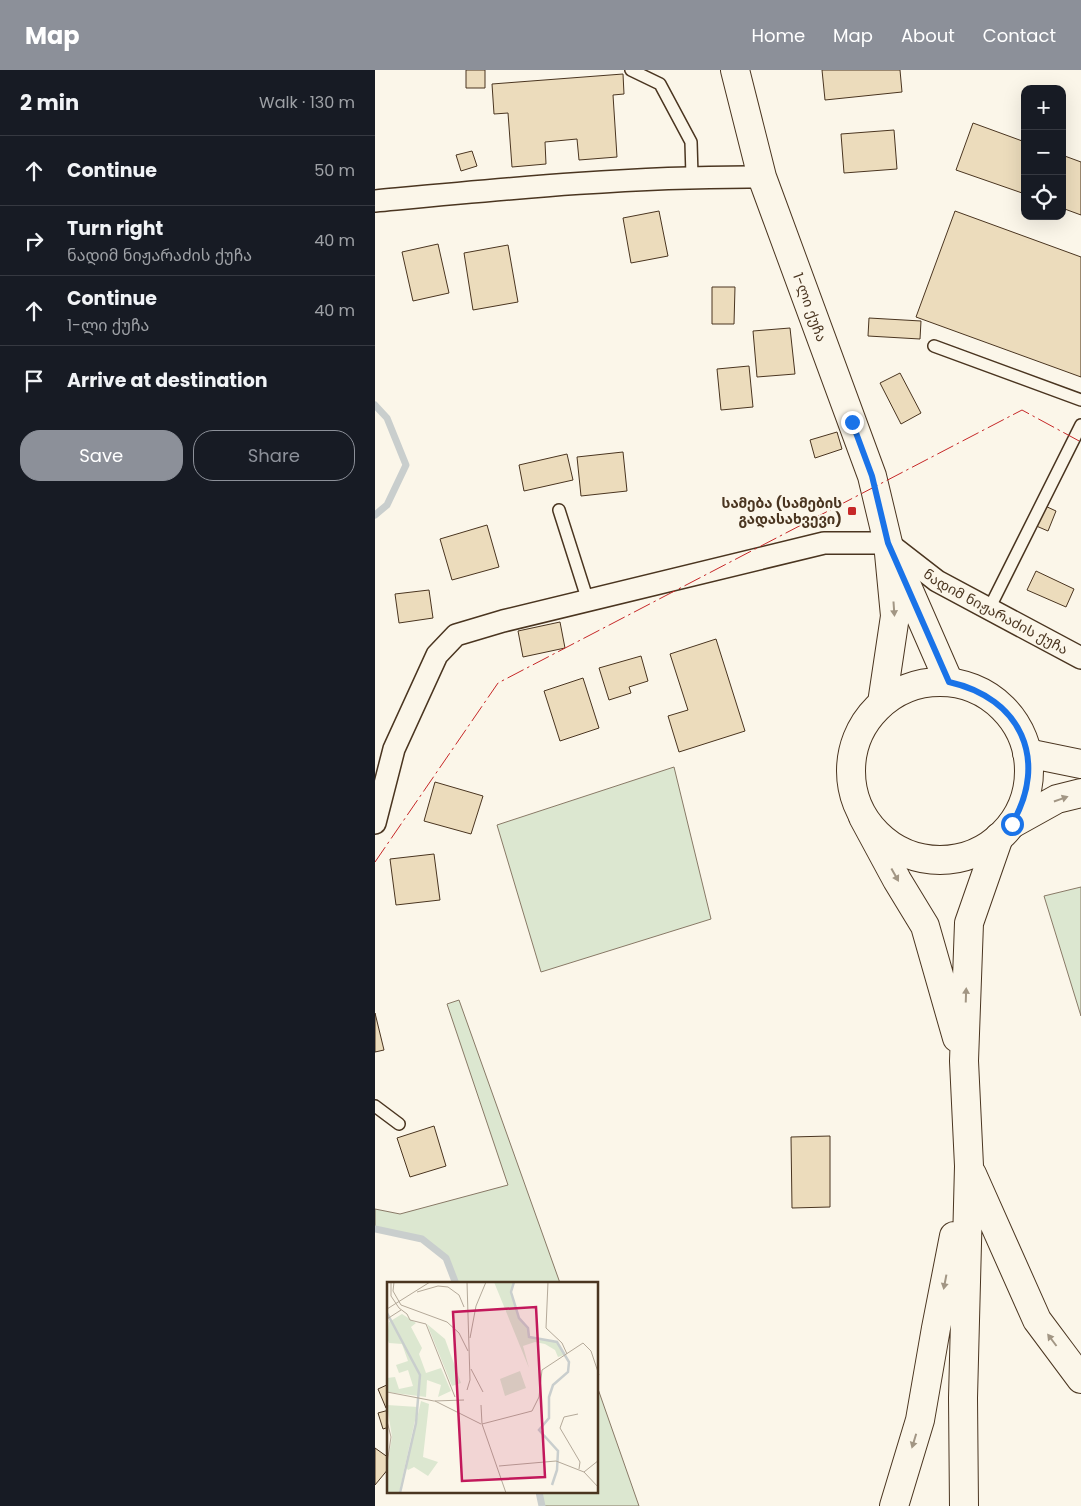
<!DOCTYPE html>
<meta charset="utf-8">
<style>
body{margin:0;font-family:Poppins,"Noto Sans Georgian",sans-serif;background:#20242c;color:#f1f3f6}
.controls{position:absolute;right:15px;top:15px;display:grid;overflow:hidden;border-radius:10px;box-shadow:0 5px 20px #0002}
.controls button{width:45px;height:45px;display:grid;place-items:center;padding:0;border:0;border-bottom:1px solid #363941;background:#171b24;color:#f1f3f6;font:25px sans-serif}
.stop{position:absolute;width:15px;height:15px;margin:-11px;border:4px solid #1a73e8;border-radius:50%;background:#fff}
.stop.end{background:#1a73e8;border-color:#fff;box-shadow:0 1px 5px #0008}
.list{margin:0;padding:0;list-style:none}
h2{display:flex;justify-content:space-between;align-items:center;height:65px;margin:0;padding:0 20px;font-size:21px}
h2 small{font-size:16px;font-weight:400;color:#9ea1a6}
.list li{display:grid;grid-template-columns:32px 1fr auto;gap:15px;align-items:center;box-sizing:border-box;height:70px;padding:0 20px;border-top:1px solid #363941}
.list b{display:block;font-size:19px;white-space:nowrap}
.list p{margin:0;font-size:16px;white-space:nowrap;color:#9ea1a6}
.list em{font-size:16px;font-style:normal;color:#9ea1a6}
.actions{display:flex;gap:10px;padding:15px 20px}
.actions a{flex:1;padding:11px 0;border:1px solid #8c9099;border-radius:20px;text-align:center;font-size:18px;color:#8c9099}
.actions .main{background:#8c9099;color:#fff}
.icon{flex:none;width:28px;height:28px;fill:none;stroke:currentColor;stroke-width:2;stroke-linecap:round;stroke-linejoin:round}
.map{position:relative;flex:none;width:706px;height:1436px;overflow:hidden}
header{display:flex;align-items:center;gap:30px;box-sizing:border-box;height:70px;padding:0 25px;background:#8c9099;color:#fff}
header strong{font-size:24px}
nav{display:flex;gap:28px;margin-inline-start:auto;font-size:18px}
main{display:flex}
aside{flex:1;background:#171b24}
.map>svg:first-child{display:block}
.green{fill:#dce7d0;stroke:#887966}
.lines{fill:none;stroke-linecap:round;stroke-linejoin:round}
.stream{stroke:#c9cecd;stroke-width:7}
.building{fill:#ecdcbc;stroke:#4a3520}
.lane-casing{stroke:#4a3520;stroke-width:14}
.street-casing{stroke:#4a3520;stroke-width:24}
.secondary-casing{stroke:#4a3520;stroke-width:30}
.highway-casing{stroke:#4a3520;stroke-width:30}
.lane{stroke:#fbf6e9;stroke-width:11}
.street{stroke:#fbf6e9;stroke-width:21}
.secondary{stroke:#fbf6e9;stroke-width:28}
.highway{stroke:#fbf6e9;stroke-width:28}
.power{stroke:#c62828;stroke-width:1;stroke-dasharray:18 4 2.5 4;stroke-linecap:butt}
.oneway{fill:#a29684}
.route{stroke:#1a73e8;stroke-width:6}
.poi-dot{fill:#c62828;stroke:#fbf6e9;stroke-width:2}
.labels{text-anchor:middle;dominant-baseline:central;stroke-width:4;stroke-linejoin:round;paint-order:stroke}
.street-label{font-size:14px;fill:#4a3520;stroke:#fbf6e9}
.poi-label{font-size:14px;font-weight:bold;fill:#4a3520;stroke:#fbf6e9;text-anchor:end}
.inset-river{fill:none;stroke:#c9cecd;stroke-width:2.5}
.inset-road{fill:none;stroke:#b4a999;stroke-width:1}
.view{fill:#c2185b;fill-opacity:0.15;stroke:#c2185b;stroke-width:2.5}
.inset-edge{fill:none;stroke:#4a3520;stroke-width:2.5}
</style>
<header>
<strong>Map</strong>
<nav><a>Home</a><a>Map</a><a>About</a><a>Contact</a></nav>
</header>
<main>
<aside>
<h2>2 min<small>Walk · 130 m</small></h2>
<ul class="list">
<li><svg class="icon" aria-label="ahead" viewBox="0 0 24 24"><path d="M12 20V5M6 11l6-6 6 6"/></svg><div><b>Continue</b></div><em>50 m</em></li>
<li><svg class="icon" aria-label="right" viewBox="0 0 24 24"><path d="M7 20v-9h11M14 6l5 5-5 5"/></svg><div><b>Turn right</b><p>ნადიმ ნიჟარაძის ქუჩა</p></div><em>40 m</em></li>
<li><svg class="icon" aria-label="ahead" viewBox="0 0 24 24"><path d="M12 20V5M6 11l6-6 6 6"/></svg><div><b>Continue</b><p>1-ლი ქუჩა</p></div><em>40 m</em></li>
<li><svg class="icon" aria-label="arrive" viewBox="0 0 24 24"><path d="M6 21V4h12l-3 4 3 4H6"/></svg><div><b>Arrive at destination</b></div></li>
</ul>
<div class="actions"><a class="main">Save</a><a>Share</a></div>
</aside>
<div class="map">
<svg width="706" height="1436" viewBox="0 0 706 1436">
<rect width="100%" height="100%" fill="#fbf6e9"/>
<path class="green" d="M299,697l37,152 -170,53 -44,-147z
M706,817v129l-37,-120z
M84,930l101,283h-104l-10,-25 -24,-19 -47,-10v-20l25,5 108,-29 -61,-181z
M223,1319l41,117h-97l-3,-14h58z"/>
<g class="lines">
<path class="stream" d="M0,335l12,13 19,47 -19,40 -12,10
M0,1159l47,10 24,19 10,26
M164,1422l3,14"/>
</g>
<path class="building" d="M91,0h19v18h-19z
M447,0h78l2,22 -77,8z
M248,4l1,20 -11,1 4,62 -38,3 -2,-21 -32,3 1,22 -34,3 -4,-54 -14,1 -2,-30z
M598,53l52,19v52l-69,-24z
M519,60l3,39 -53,4 -3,-39z
M97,81l5,15 -16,5 -5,-16z
M687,85l19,7v53l-19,-7z
M284,141l9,45 -37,7 -8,-45z
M580,141l126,46v120l-165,-60z
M63,174l11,49 -36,8 -11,-49z
M133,175l10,57 -45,8 -9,-57z
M337,217h23l-1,37h-22z
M494,248l52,3 -1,18 -52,-3z
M415,258l5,46 -38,3 -4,-46z
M374,296l4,41 -32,3 -4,-41z
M525,303l21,40 -20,11 -21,-41z
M462,362l5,17 -27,9 -5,-18z
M248,382l4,39 -46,5 -4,-39z
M192,384l6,26 -49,11 -5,-26z
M668,435l13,6 -8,20 -14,-6z
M112,455l12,42 -47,13 -12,-41z
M661,501l38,18 -8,18 -39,-17z
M54,520l4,28 -34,5 -4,-29z
M185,552l5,26 -42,9 -5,-26z
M341,569l29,92 -66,21 -11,-36 20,-6 -18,-56z
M266,586l7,25 -19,6 2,6 -22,7 -10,-32z
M208,608l16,50 -39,13 -16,-50z
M60,712l48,14 -12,38 -47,-13z
M59,784l6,46 -44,5 -6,-46z
M0,943l9,37 -9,2z
M59,1056l12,40 -36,11 -13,-39z
M455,1066v71l-38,1 -1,-71z
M14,1314v23l-3,1 -8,-19z
M14,1340v17l-6,2 -5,-16z
M0,1378l14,10v10l-14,17z"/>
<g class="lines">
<g class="lane-casing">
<path id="lane" d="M256,0l29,14 31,58 1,34
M559,276l147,54
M184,440l29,91
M614,539l92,-184
M0,1036l24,18"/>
</g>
<g class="street-casing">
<g id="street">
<path d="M0,131c128,-12 258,-25 387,-24"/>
<path id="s1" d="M0,753l19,-74 43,-94 19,-20 47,-14 321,-78h64l49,38 144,77"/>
</g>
</g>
<g class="secondary-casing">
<g id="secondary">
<path id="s2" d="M360,0l27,107 110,299 16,67 7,73 -13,87"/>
<path d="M522,493l52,119"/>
<circle cx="565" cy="701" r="89"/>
<path d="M652,683l54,11"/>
<path d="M637,754l45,-25 24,-6"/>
</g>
</g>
<g class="highway-casing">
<path id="highway" d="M488,747l34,63 28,46 32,112
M597,1104l65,146 44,59
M519,1436l26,-86 16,-92 18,-92
M589,1436l-1,-108 6,-232 -5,-105 5,-138 30,-86"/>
</g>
<use href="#lane" class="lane"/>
<use href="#street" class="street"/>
<use href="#secondary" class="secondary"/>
<use href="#highway" class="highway"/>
<path class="power" d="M0,792l123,-179 524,-273 59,32"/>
</g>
<defs><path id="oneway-solid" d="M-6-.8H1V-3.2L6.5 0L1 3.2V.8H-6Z" transform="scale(1.25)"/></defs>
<g class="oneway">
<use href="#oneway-solid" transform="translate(519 539) rotate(86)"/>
<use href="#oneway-solid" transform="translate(686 729) rotate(-19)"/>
<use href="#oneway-solid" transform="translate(520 805) rotate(61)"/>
<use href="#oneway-solid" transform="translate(591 925) rotate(-88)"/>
<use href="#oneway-solid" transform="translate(570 1212) rotate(101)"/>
<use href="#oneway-solid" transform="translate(677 1270) rotate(-127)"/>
<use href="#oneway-solid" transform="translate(539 1371) rotate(107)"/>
</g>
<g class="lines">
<path class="route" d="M477,352l20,54 16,67 61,139c72,16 100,78 63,142"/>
</g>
<rect class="poi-dot" x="472" y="436" width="10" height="10" rx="2.5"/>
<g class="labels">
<g class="street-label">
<text stroke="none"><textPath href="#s2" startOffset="249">1-ლი ქუჩა</textPath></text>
<text stroke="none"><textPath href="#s1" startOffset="779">ნადიმ ნიჟარაძის ქუჩა</textPath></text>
</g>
<g class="poi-label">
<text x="467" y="433">სამება (სამების<tspan x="467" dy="16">გადასახვევი)</tspan></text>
</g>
</g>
<g transform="translate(12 1212)">
<rect width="211" height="211" fill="#fbf6e9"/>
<path d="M107,0h20l-3,10 8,26 9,10 1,9 28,5 7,13 -6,2 -3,-7 -10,-6 -10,-2 -12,4 6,22zM15,32l14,9 -5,4 11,21 -3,6 7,19 15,-5 10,23 -13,6 3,-12 -14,-5 -1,17 -39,-5v-14l8,-1 4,12 14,-3 -5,-16 -9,3 -3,-8 12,-4 -6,-17 -13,-1 -2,-5 2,-16zM40,42l18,15 16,44 -9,3zM133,89l6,17 -21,8 -5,-17zM34,119l8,3 -6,53 15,5 -10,14 -14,-9 -6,3 -2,-3zM0,123l31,2 -19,86h-12v-26l5,-30z" fill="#dce7d0"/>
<path class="inset-river" d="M127,0l-3,10 8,26 9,10 1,9 28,5 12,20 -1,10 -15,13 -4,12v21l-10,12 19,21 -1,19 -5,15M0,31l33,62 -4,48 -16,70"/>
<path class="inset-road" d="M4,0v14l8,12 8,6 3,6 16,4 29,73M7,0l-1,9 8,14 46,17 12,11 9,18M161,0l-2,46 16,15 5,11M30,10l21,-6 10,1 11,8 5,12M0,27l43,-27M0,37l14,-9M83,56l6,-32 10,-24M84,87l12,23M80,108l3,-10 -3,-98M0,110l47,9 30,-1M48,119l46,23M94,123l1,19 24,69M191,132l-14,3 -4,11 20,34 -1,7M0,139l4,16 -4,27M95,142l50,-13 7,-14 3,-27 41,-27 8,8 8,24M112,184l57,-5 28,11 15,-12M197,190l15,16"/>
<path class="view" d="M149,25l9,170 -83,4 -9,-169z"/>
<rect width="211" height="211" class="inset-edge"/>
</g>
</svg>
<div class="controls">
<button>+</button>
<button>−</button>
<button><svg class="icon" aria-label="locate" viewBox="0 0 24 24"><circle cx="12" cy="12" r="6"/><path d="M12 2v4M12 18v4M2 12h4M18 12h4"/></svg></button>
</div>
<div class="stop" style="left:637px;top:754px"></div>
<div class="stop end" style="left:477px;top:352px"></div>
</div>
</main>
